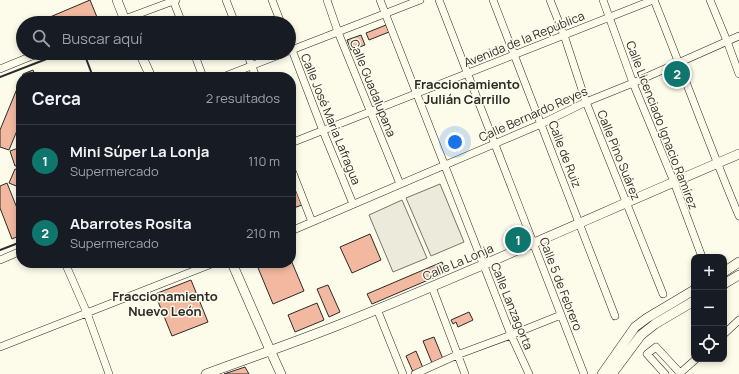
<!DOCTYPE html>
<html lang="es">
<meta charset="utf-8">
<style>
body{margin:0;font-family:Manrope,sans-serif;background:#242831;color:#f1f3f6}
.controls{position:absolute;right:12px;bottom:12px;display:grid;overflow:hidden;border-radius:8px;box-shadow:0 2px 6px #0003}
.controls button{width:36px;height:36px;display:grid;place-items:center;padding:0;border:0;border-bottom:1px solid #363941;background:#171b24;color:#f1f3f6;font:20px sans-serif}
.you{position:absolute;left:455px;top:142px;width:14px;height:14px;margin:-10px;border:3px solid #fff;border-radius:50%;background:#1a73e8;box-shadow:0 0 0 6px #1a73e833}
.badge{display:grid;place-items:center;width:26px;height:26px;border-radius:50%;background:#0f766e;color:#fff;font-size:13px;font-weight:700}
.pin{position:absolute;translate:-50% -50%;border:2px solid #fff;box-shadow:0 1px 4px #0006}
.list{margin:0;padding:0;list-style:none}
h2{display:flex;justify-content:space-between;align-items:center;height:52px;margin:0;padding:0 16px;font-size:17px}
h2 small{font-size:13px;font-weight:400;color:#9ea1a6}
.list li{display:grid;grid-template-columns:26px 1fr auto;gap:12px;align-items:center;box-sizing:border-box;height:72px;padding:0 16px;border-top:1px solid #363941}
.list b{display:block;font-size:15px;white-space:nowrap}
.list p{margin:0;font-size:13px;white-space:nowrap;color:#9ea1a6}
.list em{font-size:13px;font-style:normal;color:#9ea1a6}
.icon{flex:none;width:22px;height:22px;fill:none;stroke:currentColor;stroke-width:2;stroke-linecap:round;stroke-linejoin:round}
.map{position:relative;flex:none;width:739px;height:374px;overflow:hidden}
.search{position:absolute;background:#171b24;box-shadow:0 2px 6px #0003;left:16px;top:16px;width:280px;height:44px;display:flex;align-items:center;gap:10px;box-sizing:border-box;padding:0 14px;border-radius:22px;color:#9ea1a6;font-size:15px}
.panel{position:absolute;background:#171b24;box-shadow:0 2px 6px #0003;left:16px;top:72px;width:280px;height:196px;border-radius:16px}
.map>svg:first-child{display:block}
.green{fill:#ecebdb;stroke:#74746e}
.building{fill:#f2b8a0;stroke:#2b2b2b}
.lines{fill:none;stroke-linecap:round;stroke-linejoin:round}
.street-casing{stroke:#2b2b2b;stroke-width:8}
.secondary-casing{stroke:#2b2b2b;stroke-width:10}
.street{stroke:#fdfbea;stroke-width:7}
.secondary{stroke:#fdfbea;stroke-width:9}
.wall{stroke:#2b2b2b;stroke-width:2}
.labels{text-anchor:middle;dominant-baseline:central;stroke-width:3;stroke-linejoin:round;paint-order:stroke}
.street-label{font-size:12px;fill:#2b2b2b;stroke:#fdfbea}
.neighbourhood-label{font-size:13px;font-weight:bold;fill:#2b2b2b;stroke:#fdfbea}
</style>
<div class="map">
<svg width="739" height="374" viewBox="0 0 739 374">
<rect width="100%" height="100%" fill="#fdfbea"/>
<path class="green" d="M440,184l24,58 -33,14 -25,-58z
M402,200l25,58 -34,14 -24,-57z"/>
<path class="building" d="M90,0l9,22 -3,1h-43l-3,-6z
M386,25l3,7 -20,8 -3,-7z
M361,35l4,10 -14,5 -4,-10z
M33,70l3,7h-14l1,-3z
M21,79v42l-12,29 -9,-3v-17z
M21,147v17l-6,2 -5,-15z
M15,169l6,2v17l-12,-5z
M7,183l14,35v17l-9,4 -12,-31v-22z
M295,187l7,18 -11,4v-20z
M370,234l11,26 -29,13 -12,-26z
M291,260l13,31 -31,13 -17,-41h35z
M442,262l5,10 -75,32 -5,-10z
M191,280l17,42 -36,14 -17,-42z
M328,285l12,27 -11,5 -12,-28z
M317,303l7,17 -29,12 -7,-17z
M469,312l4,8 -15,7 -2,-5 -3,2 -2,-4z
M434,337l9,22 -11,4 -9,-22z
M416,351l7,17 -10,4 -7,-16z
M245,367l4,7h-25z"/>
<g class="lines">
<g class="street-casing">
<path id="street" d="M173,0l9,23
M226,0l9,23
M272,0l9,23
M327,0l11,32 62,152
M380,0l131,335 18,39
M439,0l145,374
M493,0l122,316
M550,0l14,35 22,67 77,192
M603,0l30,83 41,99 28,75
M654,0c29,72 55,145 85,216
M710,0l17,41 12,33
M114,23l62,-23
M289,42l34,89 30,73
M289,51l131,-51
M194,53l9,24
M247,53l9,24
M0,69l39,-16
M223,77l61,-24
M291,143l362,-143
M291,168l21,54
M291,231l250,-107 45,-22 47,-19 106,-47
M0,260l21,-9
M65,263l22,50 22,61
M432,287l33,87
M377,309l26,65
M724,334l15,-14
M0,347l214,-84
M415,374l42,-19 54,-20 50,-20
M665,374l-18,-20 9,-7 25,27
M679,374l17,-15"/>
</g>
<g class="secondary-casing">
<path id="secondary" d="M117,0l9,23
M140,53l11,24
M232,263l38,87 11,24
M724,272l15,-10
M724,284l15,-9
M206,374c43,-16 87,-31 130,-48 136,-54 269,-115 403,-172
M602,374l33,-47 12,-9 47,-28
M612,374l29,-39 14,-11 39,-23"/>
</g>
<use href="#street" class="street"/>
<use href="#secondary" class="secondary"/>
<path class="wall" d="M84,53l9,24
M0,77l62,-24
M0,250l21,-8"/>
</g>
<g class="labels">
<g class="street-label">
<text transform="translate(524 39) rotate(-22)">Avenida de la República</text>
<text transform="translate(373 88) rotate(68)">Calle Guadalupana</text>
<text transform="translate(533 114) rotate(-24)">Calle Bernardo Reyes</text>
<text transform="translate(331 119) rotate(68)">Calle José María Lafragua</text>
<text transform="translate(662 125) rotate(69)">Calle Licenciado Ignacio Ramírez</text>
<text transform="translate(565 154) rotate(69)">Calle de Ruiz</text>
<text transform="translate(619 155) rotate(68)">Calle Pino Suárez</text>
<text transform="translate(458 262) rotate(-23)">Calle La Lonja</text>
<text transform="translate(561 284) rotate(69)">Calle 5 de Febrero</text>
<text transform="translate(512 306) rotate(68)">Calle Lanzagorta</text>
</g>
<g class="neighbourhood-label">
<text x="467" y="84">Fraccionamiento<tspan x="467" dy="15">Julián Carrillo</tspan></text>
<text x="165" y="296">Fraccionamiento<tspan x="165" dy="15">Nuevo León</tspan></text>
</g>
</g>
</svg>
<div class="controls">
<button>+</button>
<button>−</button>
<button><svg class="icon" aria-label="locate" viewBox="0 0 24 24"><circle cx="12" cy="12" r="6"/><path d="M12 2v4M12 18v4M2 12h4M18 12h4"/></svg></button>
</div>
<div class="you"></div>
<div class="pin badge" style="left:518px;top:240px">1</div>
<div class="pin badge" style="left:677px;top:74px">2</div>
<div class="search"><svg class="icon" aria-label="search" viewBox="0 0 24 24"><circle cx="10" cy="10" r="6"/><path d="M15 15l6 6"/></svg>Buscar aquí</div>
<section class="panel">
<h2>Cerca<small>2 resultados</small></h2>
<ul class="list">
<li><span class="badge">1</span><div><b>Mini Súper La Lonja</b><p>Supermercado</p></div><em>110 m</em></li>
<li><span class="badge">2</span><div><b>Abarrotes Rosita</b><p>Supermercado</p></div><em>210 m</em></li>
</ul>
</section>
</div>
